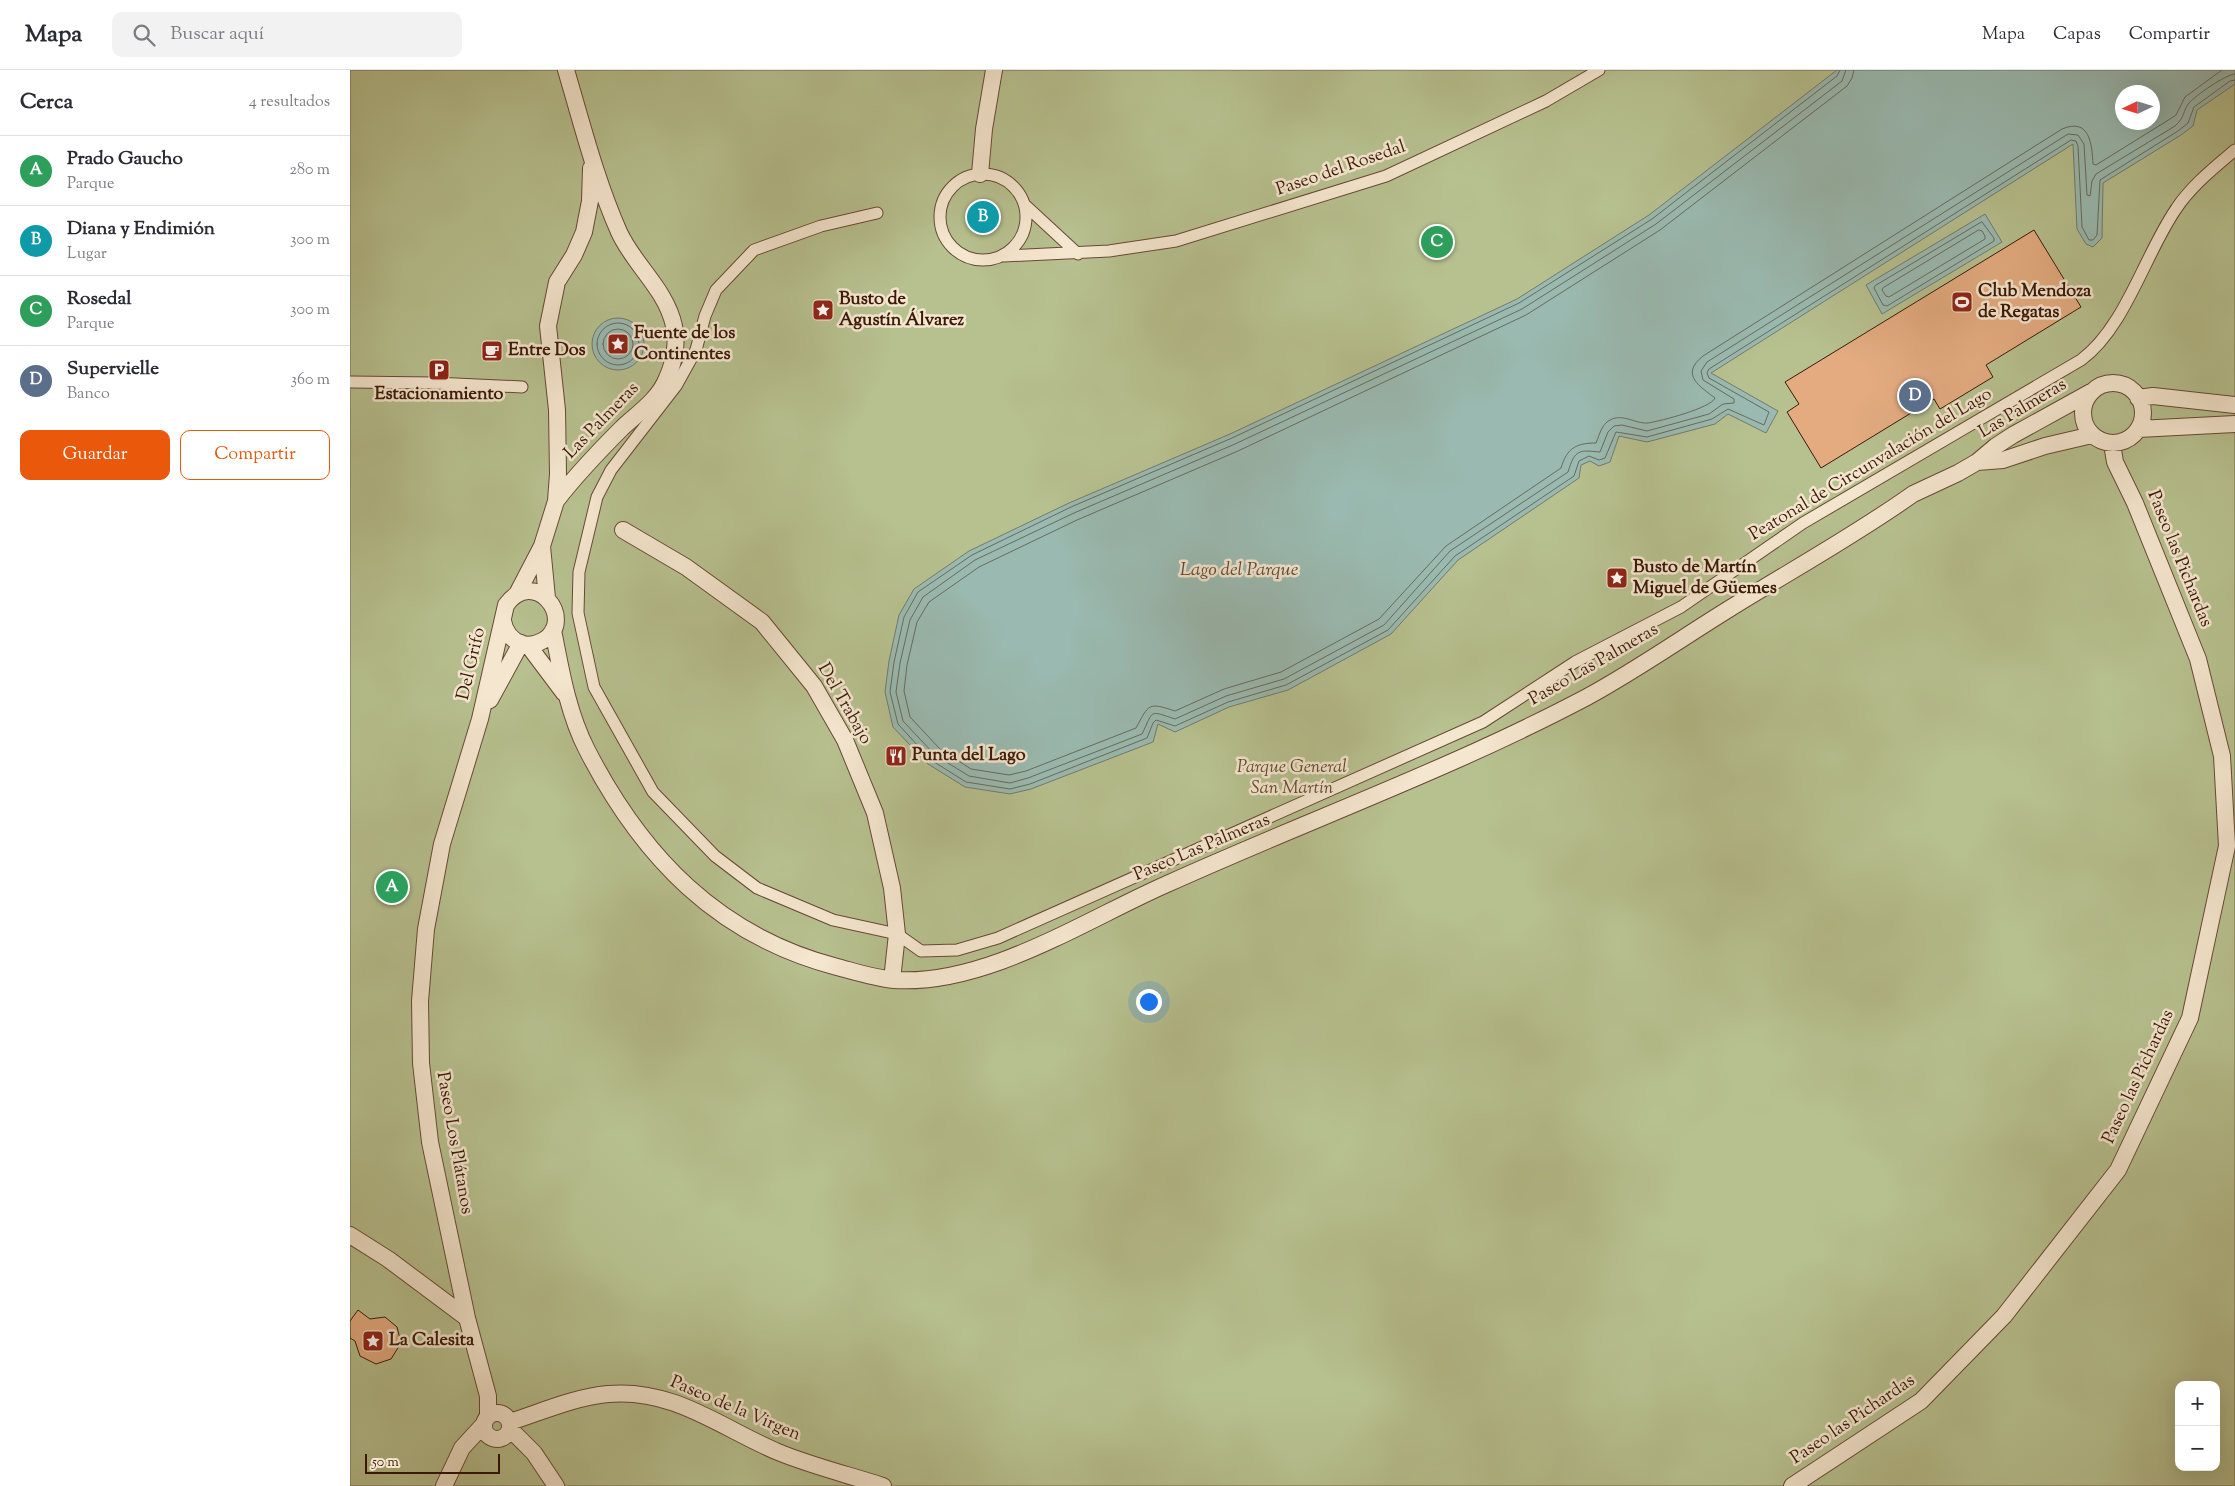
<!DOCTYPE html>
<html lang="es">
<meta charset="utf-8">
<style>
body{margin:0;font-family:"Sorts Mill Goudy",serif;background:#f2f2f3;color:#2b2b33}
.controls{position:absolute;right:15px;bottom:15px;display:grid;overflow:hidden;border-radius:10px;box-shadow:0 5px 20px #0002}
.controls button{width:45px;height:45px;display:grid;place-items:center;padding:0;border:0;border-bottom:1px solid #e1e1e2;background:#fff;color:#2b2b33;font:25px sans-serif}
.compass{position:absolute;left:1765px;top:15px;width:45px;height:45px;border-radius:50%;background:#fff;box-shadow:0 5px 20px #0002;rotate:266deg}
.scale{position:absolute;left:15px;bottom:12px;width:135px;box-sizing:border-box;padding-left:5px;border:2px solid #3b1909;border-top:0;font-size:14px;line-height:18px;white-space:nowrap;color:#3b1909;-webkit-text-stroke:4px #f5e6cf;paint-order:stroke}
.you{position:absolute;left:798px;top:931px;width:18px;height:18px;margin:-12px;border:4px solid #fff;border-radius:50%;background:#1a73e8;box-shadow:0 0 0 8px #1a73e833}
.badge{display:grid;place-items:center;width:32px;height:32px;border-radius:50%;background:#ea580c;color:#fff;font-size:16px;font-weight:700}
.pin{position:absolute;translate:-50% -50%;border:2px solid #fff;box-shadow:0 1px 5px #0006}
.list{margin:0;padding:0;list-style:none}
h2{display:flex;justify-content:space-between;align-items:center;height:65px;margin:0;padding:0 20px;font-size:21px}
h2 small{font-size:16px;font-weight:400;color:#7c7c81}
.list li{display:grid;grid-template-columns:32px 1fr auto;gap:15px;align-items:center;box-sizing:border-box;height:70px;padding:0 20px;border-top:1px solid #e1e1e2}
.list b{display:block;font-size:19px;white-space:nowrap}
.list p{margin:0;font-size:16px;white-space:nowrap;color:#7c7c81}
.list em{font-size:16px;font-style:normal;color:#7c7c81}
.actions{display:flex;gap:10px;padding:15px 20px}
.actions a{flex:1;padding:11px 0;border:1px solid #ea580c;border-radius:10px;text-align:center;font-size:18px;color:#ea580c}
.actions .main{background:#ea580c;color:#fff}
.icon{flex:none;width:28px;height:28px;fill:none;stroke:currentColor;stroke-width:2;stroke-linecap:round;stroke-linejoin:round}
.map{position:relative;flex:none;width:1885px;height:1416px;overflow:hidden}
header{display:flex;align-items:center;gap:30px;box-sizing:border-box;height:70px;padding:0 25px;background:#fff;border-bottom:1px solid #e1e1e2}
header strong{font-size:24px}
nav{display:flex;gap:28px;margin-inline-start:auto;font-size:18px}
.search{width:350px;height:45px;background:#f2f2f3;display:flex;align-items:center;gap:12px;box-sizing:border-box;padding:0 18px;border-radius:10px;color:#7c7c81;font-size:19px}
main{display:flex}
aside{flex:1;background:#fff}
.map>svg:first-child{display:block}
.green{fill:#b7c08f;stroke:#796c4c;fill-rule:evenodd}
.water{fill:#9abab1;stroke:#747a6e;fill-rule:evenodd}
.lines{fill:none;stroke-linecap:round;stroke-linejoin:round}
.shore{stroke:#6a6a5d;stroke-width:1}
.building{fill:#e4ab81;stroke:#3b1909}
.pedestrian-casing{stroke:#684934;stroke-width:13}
.minor-casing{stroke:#684934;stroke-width:18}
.pedestrian{stroke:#f5e6cf;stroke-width:11}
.minor{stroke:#f5e6cf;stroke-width:16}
.labels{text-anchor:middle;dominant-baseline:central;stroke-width:5;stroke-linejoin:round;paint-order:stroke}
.street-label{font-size:18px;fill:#3b1909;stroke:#f5e6cf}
.poi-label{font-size:18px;font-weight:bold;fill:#3b1909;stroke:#f5e6cf;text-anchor:start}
.park-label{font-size:18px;font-style:italic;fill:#604b31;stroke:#f5e6cf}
.water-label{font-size:19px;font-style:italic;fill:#58493b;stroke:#f5e6cf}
</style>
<header>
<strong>Mapa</strong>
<div class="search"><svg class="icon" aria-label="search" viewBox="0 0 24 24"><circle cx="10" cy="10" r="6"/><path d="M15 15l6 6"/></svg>Buscar aquí</div>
<nav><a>Mapa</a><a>Capas</a><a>Compartir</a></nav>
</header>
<main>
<aside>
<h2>Cerca<small>4 resultados</small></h2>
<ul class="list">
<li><span class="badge" style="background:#2e9e5b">A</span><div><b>Prado Gaucho</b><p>Parque</p></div><em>280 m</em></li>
<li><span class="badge" style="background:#0f9aa8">B</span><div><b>Diana y Endimión</b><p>Lugar</p></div><em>300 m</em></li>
<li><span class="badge" style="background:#2e9e5b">C</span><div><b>Rosedal</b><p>Parque</p></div><em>300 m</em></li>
<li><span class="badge" style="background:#5c6f8a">D</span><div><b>Supervielle</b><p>Banco</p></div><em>360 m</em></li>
</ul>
<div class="actions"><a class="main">Guardar</a><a>Compartir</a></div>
</aside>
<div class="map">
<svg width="1885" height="1416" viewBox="0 0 1885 1416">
<rect width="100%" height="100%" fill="#efd9b5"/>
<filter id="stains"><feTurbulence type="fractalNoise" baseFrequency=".004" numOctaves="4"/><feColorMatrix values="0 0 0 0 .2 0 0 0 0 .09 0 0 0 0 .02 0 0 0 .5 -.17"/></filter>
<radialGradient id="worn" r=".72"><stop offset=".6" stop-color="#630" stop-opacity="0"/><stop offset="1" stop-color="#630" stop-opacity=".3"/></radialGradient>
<path class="green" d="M0,0h1885v1416h-1885zM1772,22h30v30h-30zM1829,1315h37v82h-37z"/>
<path class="water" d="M1487,0h398v14l-38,26 -4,16 -12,9 -78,48 -1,55 -9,9 -7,-3 -9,-15 -4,-85 -362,229 67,38 -12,22 -38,-19 -13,10 -68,18 -28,-6 -9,26 -11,4 -9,-5 -9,4 -2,13 -121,82 -67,74 -103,56 -59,17 -54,25 -17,-8 -5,18 -122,47 -21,5 -45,-7 -37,-23 -35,-37 -8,-35 4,-31 10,-46 15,-26 55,-38 100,-48 161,-69 287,-135 132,-84zM1802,22v30h-30v-30z
M1635,144l17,28 -120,72 -16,-29z
M242 274a26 26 0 1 1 52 0a26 26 0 1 1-52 0Z"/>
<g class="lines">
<path class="shore" d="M1490,0l-3,6 -185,143 -133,84 -287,135 -161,69 -99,48 -54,37 -14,25 -10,45 -4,30 8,32 33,36 35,22 44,7 20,-5 117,-46 6,-15 3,-3 19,6 53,-24 58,-17 102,-55 67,-74 119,-80 5,-15 10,-5 10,4 6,-2 11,-26 31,5 65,-18 16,-10 36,16 5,-13 -60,-34 -2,-5 2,-4 362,-229 5,1 2,5 4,81 7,13h4l4,-5 3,-55 78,-49 10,-8 6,-16 36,-26 5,-1
M1496,0l-4,11 -186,143 -134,85 -287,135 -161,69 -99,47 -52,37 -13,23 -10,43 -4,29 7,29 32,34 34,21 41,7 18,-5 114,-44c12,-24 6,-24 33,-15l51,-23 58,-17 100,-54 66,-74 118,-79c7,-23 11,-22 32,-20l8,-20 6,-6 8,-1 25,6 62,-17 14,-10 11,-1v-4l-31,-19 -2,-9 6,-9 361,-228 10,1 6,9 3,51 3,1 2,-15 4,-7 79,-48c11,-10 7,-14 14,-23 6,-7 37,-29 46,-29
M1504,0l-2,8 -5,8 -187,144 -134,85 -288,136 -161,69 -98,47 -50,35 -12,20 -10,43 -3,26 6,26 30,32 31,20 38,6 17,-4 110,-43c13,-24 12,-26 39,-17l49,-22 57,-17 98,-53 67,-73 115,-78c6,-20 15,-25 35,-25 4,-9 5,-18 14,-23 13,-7 25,4 38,3 13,-2 63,-15 67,-25 -14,-11 -36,-23 -12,-42l359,-227c28,-12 30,16 31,35l3,1 74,-46 6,-4 9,-18 37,-27
M1632,152l12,16v3l-107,65 -4,-1 -9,-17 1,-2z
M1629,160l3,1 3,5v3l-96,58 -3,-1 -4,-6 1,-2z
M247 274a21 21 0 1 1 42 0a21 21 0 1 1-42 0Z
M253 274a15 15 0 1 1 30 0a15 15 0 1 1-30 0Z"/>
</g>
<path class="building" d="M1684,160l47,77 -95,58 7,12 -53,32 -6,-10 -113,69 -34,-56 12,-8 -14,-22z
M8,1240l12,9 15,-2 12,10 4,16 -10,16 -15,5 -16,-8 -5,-15 -5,-3v-17z"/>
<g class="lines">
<g class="pedestrian-casing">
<path id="pedestrian" d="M590 147a43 43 0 1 1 86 0a43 43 0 1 1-86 0Z
M675,135l53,49
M527,143l-56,13 -67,24 -38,40 -11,26 -9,34 -20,36 -65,84 -14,27 -18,75 -1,41 16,74 59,105 62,64 42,32 76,32 64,14 24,17 36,-1 41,-12 485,-216 92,-60 106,-55 122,-84 278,-163c44,-32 64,-106 95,-151 15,-23 38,-41 59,-59
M654,186l105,-5 67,-10 210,-65 160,-75 53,-31
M0,312l84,1 88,4"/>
</g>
<g class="minor-casing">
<path id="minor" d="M630,104l4,-45 10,-59
M1733 343a30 30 0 1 1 60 0a30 30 0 1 1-60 0Z
M1788,328l15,-2 82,9
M1788,359l97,-5
M1627,392l26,-2 42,-14 47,-11
M206,431c20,-26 43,-50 66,-73 16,-15 37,-29 45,-50 7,-15 11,-37 7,-52 -8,-37 -40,-61 -55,-94 -23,-52 -37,-108 -53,-162
M273,460l63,37 76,55 52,64 31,54 30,73 17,75 5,46 -5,46
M192,476l5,52
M167,524l25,-48 14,-45 2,-27 -1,-64 -9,-84 9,-44 17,-27 10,-23 6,-31 1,-33
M203,560c8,41 15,83 34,120 55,107 131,186 250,217 19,5 38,11 57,13 92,6 191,-60 273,-96 139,-63 284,-115 420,-187 48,-26 95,-59 142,-88 61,-38 125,-73 184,-115l45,-21 19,-11 19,-16 17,-11 78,-43
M178,575l36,48
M140,630l31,-57
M0,1165l38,24 79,59
M134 1356a13 13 0 1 1 26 0a13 13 0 1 1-26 0Z
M138,1346v-20l-21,-78 -37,-176 -9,-79 -1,-62 6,-72 16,-85 38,-125 26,-114c28,-39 71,14 38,35 -7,4 -14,6 -22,4 -11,-4 -17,-12 -19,-23
M160,1352c31,-10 65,-25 98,-28 66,-6 113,34 170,58 34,14 71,23 105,34
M160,1359l24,24 22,33
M94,1416l18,-38 22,-24
M1442,1416l129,-85 83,-85 114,-146 72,-152 37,-172 -5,-90 -24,-97 -63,-156 -20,-41 -3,-18"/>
</g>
<use href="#pedestrian" class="pedestrian"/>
<use href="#minor" class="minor"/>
</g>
<defs>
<g id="stadium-square" transform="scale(1.125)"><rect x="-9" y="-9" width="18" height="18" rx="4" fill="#8f2418" stroke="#f5e6cf"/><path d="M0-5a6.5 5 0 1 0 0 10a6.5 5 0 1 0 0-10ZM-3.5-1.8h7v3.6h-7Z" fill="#fff"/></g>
<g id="sight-square" transform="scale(1.125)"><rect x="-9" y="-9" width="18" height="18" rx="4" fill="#8f2418" stroke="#f5e6cf"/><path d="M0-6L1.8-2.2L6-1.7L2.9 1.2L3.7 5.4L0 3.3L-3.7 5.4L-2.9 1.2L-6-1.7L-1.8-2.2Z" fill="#fff"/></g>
<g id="cafe-square" transform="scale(1.125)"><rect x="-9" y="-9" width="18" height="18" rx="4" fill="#8f2418" stroke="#f5e6cf"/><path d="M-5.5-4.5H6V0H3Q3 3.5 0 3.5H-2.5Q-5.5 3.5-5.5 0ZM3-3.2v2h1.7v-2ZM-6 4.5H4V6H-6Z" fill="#fff"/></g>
<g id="parking-square" transform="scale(1.125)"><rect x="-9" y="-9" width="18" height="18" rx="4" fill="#8f2418" stroke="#f5e6cf"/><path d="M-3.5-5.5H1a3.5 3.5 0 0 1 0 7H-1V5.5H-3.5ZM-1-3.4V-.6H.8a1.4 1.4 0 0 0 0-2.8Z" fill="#fff"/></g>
<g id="restaurant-square" transform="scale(1.125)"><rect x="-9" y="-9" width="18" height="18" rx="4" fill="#8f2418" stroke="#f5e6cf"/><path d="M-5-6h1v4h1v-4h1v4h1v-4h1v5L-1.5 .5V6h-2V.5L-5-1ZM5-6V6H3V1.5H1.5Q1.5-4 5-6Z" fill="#fff"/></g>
</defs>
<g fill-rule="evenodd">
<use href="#stadium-square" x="1612" y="232"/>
<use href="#sight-square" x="473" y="240"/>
<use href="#sight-square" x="268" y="274"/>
<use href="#cafe-square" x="142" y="281"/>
<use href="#parking-square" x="89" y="300"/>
<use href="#sight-square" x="1267" y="508"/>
<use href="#restaurant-square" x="546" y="686"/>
<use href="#sight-square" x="23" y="1271"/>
</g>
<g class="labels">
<g class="street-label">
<text transform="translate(991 99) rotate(-19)">Paseo del Rosedal</text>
<text transform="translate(1673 339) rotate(-31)">Las Palmeras</text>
<text transform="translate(252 351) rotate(-46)">Las Palmeras</text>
<text transform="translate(1521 395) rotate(-31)">Peatonal de Circunvalación del Lago</text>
<text transform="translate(1829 489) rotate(68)">Paseo las Pichardas</text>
<text transform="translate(122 594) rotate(-77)">Del Grifo</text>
<text transform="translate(1244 595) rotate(-30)">Paseo Las Palmeras</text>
<text transform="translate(494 634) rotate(60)">Del Trabajo</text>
<text transform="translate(852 778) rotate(-23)">Paseo Las Palmeras</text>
<text transform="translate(1789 1007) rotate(-65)">Paseo las Pichardas</text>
<text transform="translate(104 1073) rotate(80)">Paseo Los Plátanos</text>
<text transform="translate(385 1339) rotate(23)">Paseo de la Virgen</text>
<text transform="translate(1503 1350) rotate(-34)">Paseo las Pichardas</text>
</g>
<g class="poi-label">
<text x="1628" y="222">Club Mendoza<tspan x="1628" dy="21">de Regatas</tspan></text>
<text x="489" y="230">Busto de<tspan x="489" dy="21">Agustín Álvarez</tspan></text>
<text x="284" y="264">Fuente de los<tspan x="284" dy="21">Continentes</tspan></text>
<text x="158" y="281">Entre Dos</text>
<text x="89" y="325" text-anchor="middle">Estacionamiento</text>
<text x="1283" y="498">Busto de Martín<tspan x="1283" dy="21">Miguel de Güemes</tspan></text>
<text x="562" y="686">Punta del Lago</text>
<text x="39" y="1271">La Calesita</text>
</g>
<g class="park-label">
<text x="942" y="698">Parque General<tspan x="942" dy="21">San Martín</tspan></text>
</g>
<g class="water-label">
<text x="889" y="500">Lago del Parque</text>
</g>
</g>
<rect width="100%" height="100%" filter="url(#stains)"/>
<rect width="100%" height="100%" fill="url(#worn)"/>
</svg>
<div class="controls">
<button>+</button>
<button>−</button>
</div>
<svg class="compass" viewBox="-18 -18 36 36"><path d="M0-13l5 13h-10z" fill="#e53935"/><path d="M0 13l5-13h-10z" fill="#7c7c81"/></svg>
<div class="scale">50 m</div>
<div class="you"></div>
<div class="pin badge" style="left:42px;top:817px;background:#2e9e5b">A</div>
<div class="pin badge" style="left:633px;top:147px;background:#0f9aa8">B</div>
<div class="pin badge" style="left:1087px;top:172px;background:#2e9e5b">C</div>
<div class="pin badge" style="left:1565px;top:326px;background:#5c6f8a">D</div>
</div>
</main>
